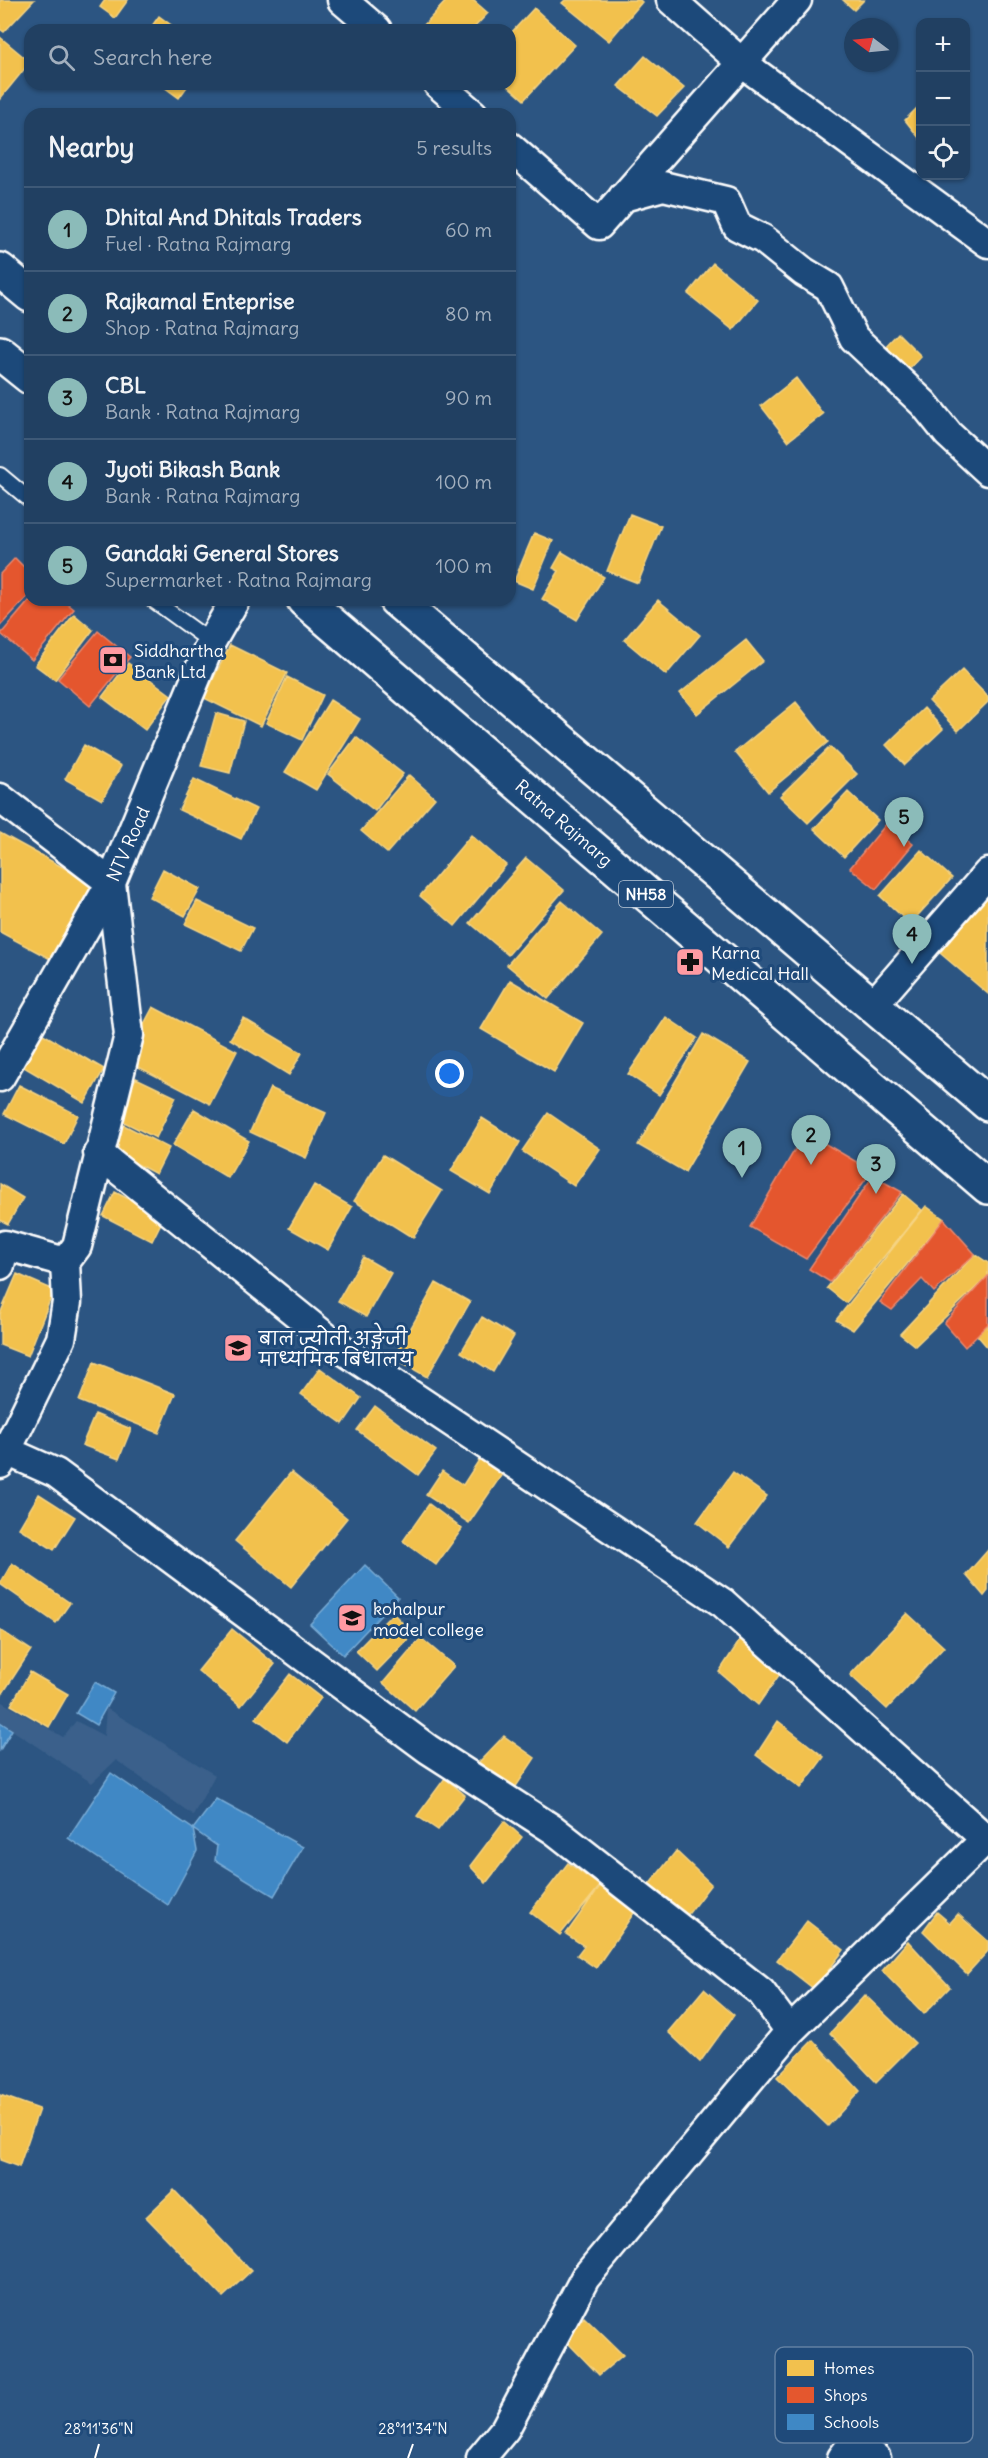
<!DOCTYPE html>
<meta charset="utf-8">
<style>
body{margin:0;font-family:Delius,"Playpen Sans Deva",sans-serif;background:#294768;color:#f1f3f6}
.controls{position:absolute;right:18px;top:18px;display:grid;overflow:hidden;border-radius:12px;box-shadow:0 2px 4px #0004}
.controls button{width:54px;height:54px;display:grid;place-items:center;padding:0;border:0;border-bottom:2px solid #3e5977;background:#214062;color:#f1f3f6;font:30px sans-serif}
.compass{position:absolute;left:844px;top:18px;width:54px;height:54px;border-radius:50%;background:#214062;box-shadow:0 2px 4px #0004;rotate:286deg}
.you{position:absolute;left:450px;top:1074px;width:21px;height:21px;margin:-15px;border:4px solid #fff;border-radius:50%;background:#1a73e8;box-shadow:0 0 0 9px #1a73e833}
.badge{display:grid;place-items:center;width:39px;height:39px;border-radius:50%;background:#8bbbb9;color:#111;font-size:20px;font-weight:700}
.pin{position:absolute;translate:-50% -50px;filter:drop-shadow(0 2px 3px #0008)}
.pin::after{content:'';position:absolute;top:32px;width:21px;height:18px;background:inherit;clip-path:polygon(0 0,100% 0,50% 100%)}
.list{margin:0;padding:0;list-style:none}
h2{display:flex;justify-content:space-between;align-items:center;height:78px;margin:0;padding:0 24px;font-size:26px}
h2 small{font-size:20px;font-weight:400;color:#a2afbe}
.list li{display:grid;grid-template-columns:39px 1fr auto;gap:18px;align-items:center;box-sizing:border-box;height:84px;padding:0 24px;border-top:2px solid #3e5977}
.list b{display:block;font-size:22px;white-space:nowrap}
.list p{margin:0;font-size:20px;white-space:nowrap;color:#a2afbe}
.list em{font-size:20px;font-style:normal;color:#a2afbe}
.icon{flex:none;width:33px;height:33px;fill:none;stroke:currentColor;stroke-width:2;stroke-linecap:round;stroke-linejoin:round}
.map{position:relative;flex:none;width:988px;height:2458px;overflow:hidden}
.search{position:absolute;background:#214062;box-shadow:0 2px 4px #0004;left:24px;top:24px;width:492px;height:66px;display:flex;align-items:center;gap:15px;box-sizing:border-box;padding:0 21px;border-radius:18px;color:#a2afbe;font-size:22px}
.panel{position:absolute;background:#214062;box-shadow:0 2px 4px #0004;left:24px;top:108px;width:492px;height:498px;border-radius:18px}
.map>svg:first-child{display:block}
.built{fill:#3b618b}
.homes{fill:#f2c14e;stroke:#f6d483;stroke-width:1.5}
.shops{fill:#e4572e;stroke:#ec896d;stroke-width:1.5}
.schools{fill:#3f88c5;stroke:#79acd6;stroke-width:1.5}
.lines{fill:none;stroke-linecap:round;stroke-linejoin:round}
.lane-casing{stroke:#fff;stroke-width:18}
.street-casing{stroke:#fff;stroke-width:33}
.highway-casing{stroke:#fff;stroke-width:38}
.lane{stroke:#1f4a7a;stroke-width:14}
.street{stroke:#1f4a7a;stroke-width:28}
.highway{stroke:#1f4a7a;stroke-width:33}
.ticks{fill:none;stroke:#fff;stroke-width:2}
.labels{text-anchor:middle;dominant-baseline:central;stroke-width:6;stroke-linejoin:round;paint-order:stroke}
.shield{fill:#1f4a7a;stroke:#bcc9d7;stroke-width:1.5}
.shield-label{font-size:16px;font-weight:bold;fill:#fff}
.poi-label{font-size:18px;fill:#fff;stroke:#1f4a7a;text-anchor:start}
.street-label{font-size:18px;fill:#fff;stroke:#1f4a7a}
.key{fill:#1f4a7a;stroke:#6280a2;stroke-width:1.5}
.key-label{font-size:16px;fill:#fff}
.ticks-label{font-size:15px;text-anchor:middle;fill:#fff;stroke:#1f4a7a;stroke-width:6;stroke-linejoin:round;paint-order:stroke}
</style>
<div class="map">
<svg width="988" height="2458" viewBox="0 0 988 2458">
<rect width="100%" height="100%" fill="#2c5582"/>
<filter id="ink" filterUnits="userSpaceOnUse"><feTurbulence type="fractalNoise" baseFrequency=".0167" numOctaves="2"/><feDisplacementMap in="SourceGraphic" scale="12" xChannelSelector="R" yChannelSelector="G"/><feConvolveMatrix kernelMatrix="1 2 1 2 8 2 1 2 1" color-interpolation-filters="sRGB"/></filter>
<g filter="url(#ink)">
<path class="built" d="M0,1701l63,36 13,-16 28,15 2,-28 109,67 -22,40 -77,-55 -24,23 -92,-61z"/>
<path class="homes" d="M0,0h34l-30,32 -4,-3z
M105,0h23l-13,18 -15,-11z
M447,0h26l15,13 -16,17h-43l-5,-5z
M565,0h75l2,2 -33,39 -47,-38z
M843,0h21l-10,10z
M534,8l41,37 -51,55 -18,-16h4v-50z
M159,16l19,14h-29z
M0,37l30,25 -30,37z
M645,56l39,32 -27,28 -39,-30z
M160,84h29l-10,14z
M920,105v34l-15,-19z
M713,263l45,37 -25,30 -45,-36z
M898,333l23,23 -13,14 -24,-22z
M796,378l27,36 -35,27 -27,-35z
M630,514l31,12 -23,57 -31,-12z
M534,533l19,8 -20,48 -19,-8z
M562,552l42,25 -27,43 -35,-21 17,-28 -6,-3z
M658,600l42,35 -34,40 -42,-35z
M74,614l19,16 -38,50 -20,-15z
M746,640l17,21 -66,53 -17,-21z
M230,645l57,28 -26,53 -57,-28z
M128,663l43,32 -26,35 -43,-33z
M962,670l26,27v5l-30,29 -29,-30z
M287,677l36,18 -21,45 -36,-17z
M330,700l30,19 -44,71 -31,-18z
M796,702l32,40 -60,50 -33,-40z
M924,708l19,21 -38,36 -19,-20z
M216,713l28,8 -14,52 -29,-7z
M356,737l47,37 -28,37 -47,-37z
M84,745l37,21 -19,34 -37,-21z
M830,747l27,27 -49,49 -28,-27z
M409,775l26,23 -48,55 -26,-22z
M194,779l62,30 -15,30 -62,-29z
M848,792l30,28 -34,37 -30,-28z
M0,833l97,53 -41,76 -56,-30z
M471,835l35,30 -51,61 -35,-30z
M921,850l31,28 -42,46 -30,-28z
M526,858l38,32 -56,65 -38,-32z
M163,869l37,20 -15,27 -36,-19z
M988,884v110l-54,-46z
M197,901l56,27 -12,23 -56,-27z
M562,901l40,34 -54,64 -41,-34z
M510,980l73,43 -29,49 -73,-43z
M153,1007l84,44 -27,53 -85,-44z
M666,1017l31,21 -38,57 -31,-21z
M243,1018l59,35 -13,22 -59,-36z
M36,1030l68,39 -19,34 -68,-40z
M703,1034l47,28 -65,110 -47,-27z
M136,1078l40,19 -20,41 -40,-20z
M19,1085l59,30 -14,29 -60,-30z
M270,1088l56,25 -20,45 -56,-26z
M194,1109l55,32 -21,37 -55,-33z
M548,1113l52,36 -26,37 -52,-35z
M482,1118l38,24 -30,52 -39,-23z
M116,1121l53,27 -13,26 -53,-28z
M383,1155l59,36 -29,47 -59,-37z
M0,1184l23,14 -15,26 -8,-4z
M314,1185l38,22 -24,43 -39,-22z
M115,1192l49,25 -12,24 -49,-25z
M903,1194l19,16 -76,93 -19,-15z
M926,1206l18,13 -91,111 -17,-10z
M975,1254l13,9v13l-73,70 -15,-12z
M363,1257l28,16 -25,44 -28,-16z
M17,1274l37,16 -26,66 -28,-11v-31z
M436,1283l34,19 -43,75 -33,-19z
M482,1317l32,19 -21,36 -32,-20z
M988,1324v24l-11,-13z
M94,1362l81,32 -16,39 -80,-32z
M320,1368l41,30 -18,26 -42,-30z
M375,1406l61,45 -18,24 -61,-45z
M95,1414l36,15 -12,30 -37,-14z
M486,1449l23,15 -40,59 -43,-28 16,-24 21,14z
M291,1472l56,46 -56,69 -56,-46z
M733,1472l34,24 -38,51 -32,-25z
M39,1494l36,23 -21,33 -35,-22z
M429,1504l33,25 -26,36 -33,-24z
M988,1550v41l-4,5 -18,-21z
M12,1563l58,40 -14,20 -56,-39z
M393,1613l20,21 -36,37 -21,-20z
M907,1613l37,34 -57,62 -37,-34z
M232,1629l43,35 -34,42 -43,-35z
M0,1630l31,20 -30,46 -1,-1z
M744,1634l43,30 -29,41 -39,-33z
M421,1638l33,28 -39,45 -32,-28z
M30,1672l38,22 -19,33 -38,-22z
M290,1674l31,24 -34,44 -31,-24z
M778,1721l46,36 -23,31 -45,-33z
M504,1736l31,22 -22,33 -34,-29z
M445,1778l20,17 -27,35 -21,-14z
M504,1821l18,16 -36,46 -16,-17z
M676,1851l35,33 -28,37 -38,-31z
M568,1863l32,23 -40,49 -30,-23z
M600,1886l36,24 -40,58 -19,-13 7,-9 -18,-12z
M937,1912l13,11 8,-9 30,27v10l-21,23 -44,-43z
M807,1921l37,29 -30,39 -37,-29z
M908,1941l42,46 -26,27 -42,-43z
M704,1989l30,26 -34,47 -32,-30z
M865,1995l50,48 -39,39 -46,-49z
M813,2040l47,51 -32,35 -51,-49z
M0,2095l39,14 -20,58 -19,-7z
M174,2190l77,81 -28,26 -77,-80z
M584,2317l39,38 -24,20 -34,-35z"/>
<path class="shops" d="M15,558l15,15v21l-30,32v-52z
M30,600h33l11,9 -42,51 -31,-26z
M98,631l32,26 -40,49 -32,-27z
M887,823l26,21 -37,45 -26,-21z
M805,1132l67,39 -66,88 -56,-32z
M873,1176l29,16 -72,90 -21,-13z
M944,1219l31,35 -41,38 -12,-13 -30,31 -12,-8z
M988,1276v48l-23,23 -21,-24z"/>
<path class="schools" d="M365,1565l33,32 -55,58 -33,-31z
M95,1682l19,11 -18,32 -20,-12z
M0,1722l12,8 -12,20z
M111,1773l82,56 4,22 -29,54 -100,-67z
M216,1799l87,48 -29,49 -59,-36 2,-14 -24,-17z"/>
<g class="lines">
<g class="lane-casing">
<path id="lane" d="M0,475l30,25
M153,600l58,42"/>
</g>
<g class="street-casing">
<path id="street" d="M342,0l35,30
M671,0l71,63 246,180
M438,84l35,30
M510,147l89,78 198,-225
M623,197l40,-11 63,15 11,25 26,13 41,33 25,15 25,51 70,66 24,30 40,37
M0,798l111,85 18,152 -52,211 -12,16 -60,-17 -5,20
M873,1005l115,-132
M0,1077l111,-194 100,-241 24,-42
M98,1153l235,190 390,260 265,238
M0,1448l56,25 372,276 126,81 207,162 29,39
M0,1464l61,-125 6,-37 -2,-40
M481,2458l24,-29 80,-151 205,-247 196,-192
M842,2458l12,-16 22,16"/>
</g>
<g class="highway-casing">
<path id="highway" d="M0,270l30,25
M0,353l30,24
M304,600l684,587
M396,600l592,504"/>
</g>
<use href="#lane" class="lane"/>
<use href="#street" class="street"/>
<use href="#highway" class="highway"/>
</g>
</g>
<path class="ticks" d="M95,2458l4,-14M408,2458l5,-14"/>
<defs>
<g id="bank-square" transform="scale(1.5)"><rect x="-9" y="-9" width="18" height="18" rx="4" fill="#ff9aa2" stroke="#1f4a7a"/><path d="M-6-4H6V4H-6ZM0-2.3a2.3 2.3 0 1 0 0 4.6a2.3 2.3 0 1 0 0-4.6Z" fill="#111"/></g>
<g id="pharmacy-square" transform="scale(1.5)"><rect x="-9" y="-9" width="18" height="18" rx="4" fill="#ff9aa2" stroke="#1f4a7a"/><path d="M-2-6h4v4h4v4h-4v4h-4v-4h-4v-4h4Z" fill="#111"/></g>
<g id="school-square" transform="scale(1.5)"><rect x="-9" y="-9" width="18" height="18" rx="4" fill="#ff9aa2" stroke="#1f4a7a"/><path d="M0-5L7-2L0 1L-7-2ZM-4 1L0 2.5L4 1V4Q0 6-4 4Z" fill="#111"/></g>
</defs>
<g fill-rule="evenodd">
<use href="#bank-square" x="113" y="660"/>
<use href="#pharmacy-square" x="690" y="962"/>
<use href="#school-square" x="238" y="1348"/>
<use href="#school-square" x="352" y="1618"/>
</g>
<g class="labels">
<rect class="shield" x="619" y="881" width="54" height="26" rx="4.5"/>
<g class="shield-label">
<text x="646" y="894">NH58</text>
</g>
<g class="poi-label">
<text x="134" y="650">Siddhartha<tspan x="134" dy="21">Bank Ltd</tspan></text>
<text x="711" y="952">Karna<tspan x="711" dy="21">Medical Hall</tspan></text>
<text x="259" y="1338">बाल ज्योती अङ्ग्रेजी<tspan x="259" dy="21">माध्यमिक बिधालय</tspan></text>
<text x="373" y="1608">kohalpur<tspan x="373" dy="21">model college</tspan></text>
</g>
<g class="street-label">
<text transform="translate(564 823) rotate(41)">Ratna Rajmarg</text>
<text transform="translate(128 844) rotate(-66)">NTV Road</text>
</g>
</g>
<rect x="775" y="2347" width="198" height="96" rx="9" class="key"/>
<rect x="787" y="2360" width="27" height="16" fill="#f2c14e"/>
<rect x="787" y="2387" width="27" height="16" fill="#e4572e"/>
<rect x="787" y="2414" width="27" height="16" fill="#3f88c5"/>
<g class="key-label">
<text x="824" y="2374">Homes</text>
<text x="824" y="2401">Shops</text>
<text x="824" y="2428">Schools</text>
</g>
<g class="ticks-label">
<text x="99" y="2434">28°11'36"N</text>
<text x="413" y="2434">28°11'34"N</text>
</g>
</svg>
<div class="controls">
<button>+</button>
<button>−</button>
<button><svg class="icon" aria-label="locate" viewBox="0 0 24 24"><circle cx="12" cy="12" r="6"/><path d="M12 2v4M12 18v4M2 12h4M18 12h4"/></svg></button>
</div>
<svg class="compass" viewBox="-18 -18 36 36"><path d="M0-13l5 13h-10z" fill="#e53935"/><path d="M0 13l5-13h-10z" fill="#a2afbe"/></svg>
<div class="you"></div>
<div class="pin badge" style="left:742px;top:1178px">1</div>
<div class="pin badge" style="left:811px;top:1165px">2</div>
<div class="pin badge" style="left:876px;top:1194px">3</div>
<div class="pin badge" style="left:912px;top:964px">4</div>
<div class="pin badge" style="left:904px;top:847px">5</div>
<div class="search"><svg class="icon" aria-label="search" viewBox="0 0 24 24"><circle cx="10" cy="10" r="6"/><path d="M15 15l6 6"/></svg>Search here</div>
<section class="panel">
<h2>Nearby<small>5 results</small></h2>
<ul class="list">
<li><span class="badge">1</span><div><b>Dhital And Dhitals Traders</b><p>Fuel · Ratna Rajmarg</p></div><em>60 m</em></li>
<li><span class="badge">2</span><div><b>Rajkamal Enteprise</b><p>Shop · Ratna Rajmarg</p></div><em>80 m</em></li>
<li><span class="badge">3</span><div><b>CBL</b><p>Bank · Ratna Rajmarg</p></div><em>90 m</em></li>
<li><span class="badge">4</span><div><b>Jyoti Bikash Bank</b><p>Bank · Ratna Rajmarg</p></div><em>100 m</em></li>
<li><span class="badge">5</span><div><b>Gandaki General Stores</b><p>Supermarket · Ratna Rajmarg</p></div><em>100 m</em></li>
</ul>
</section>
</div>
